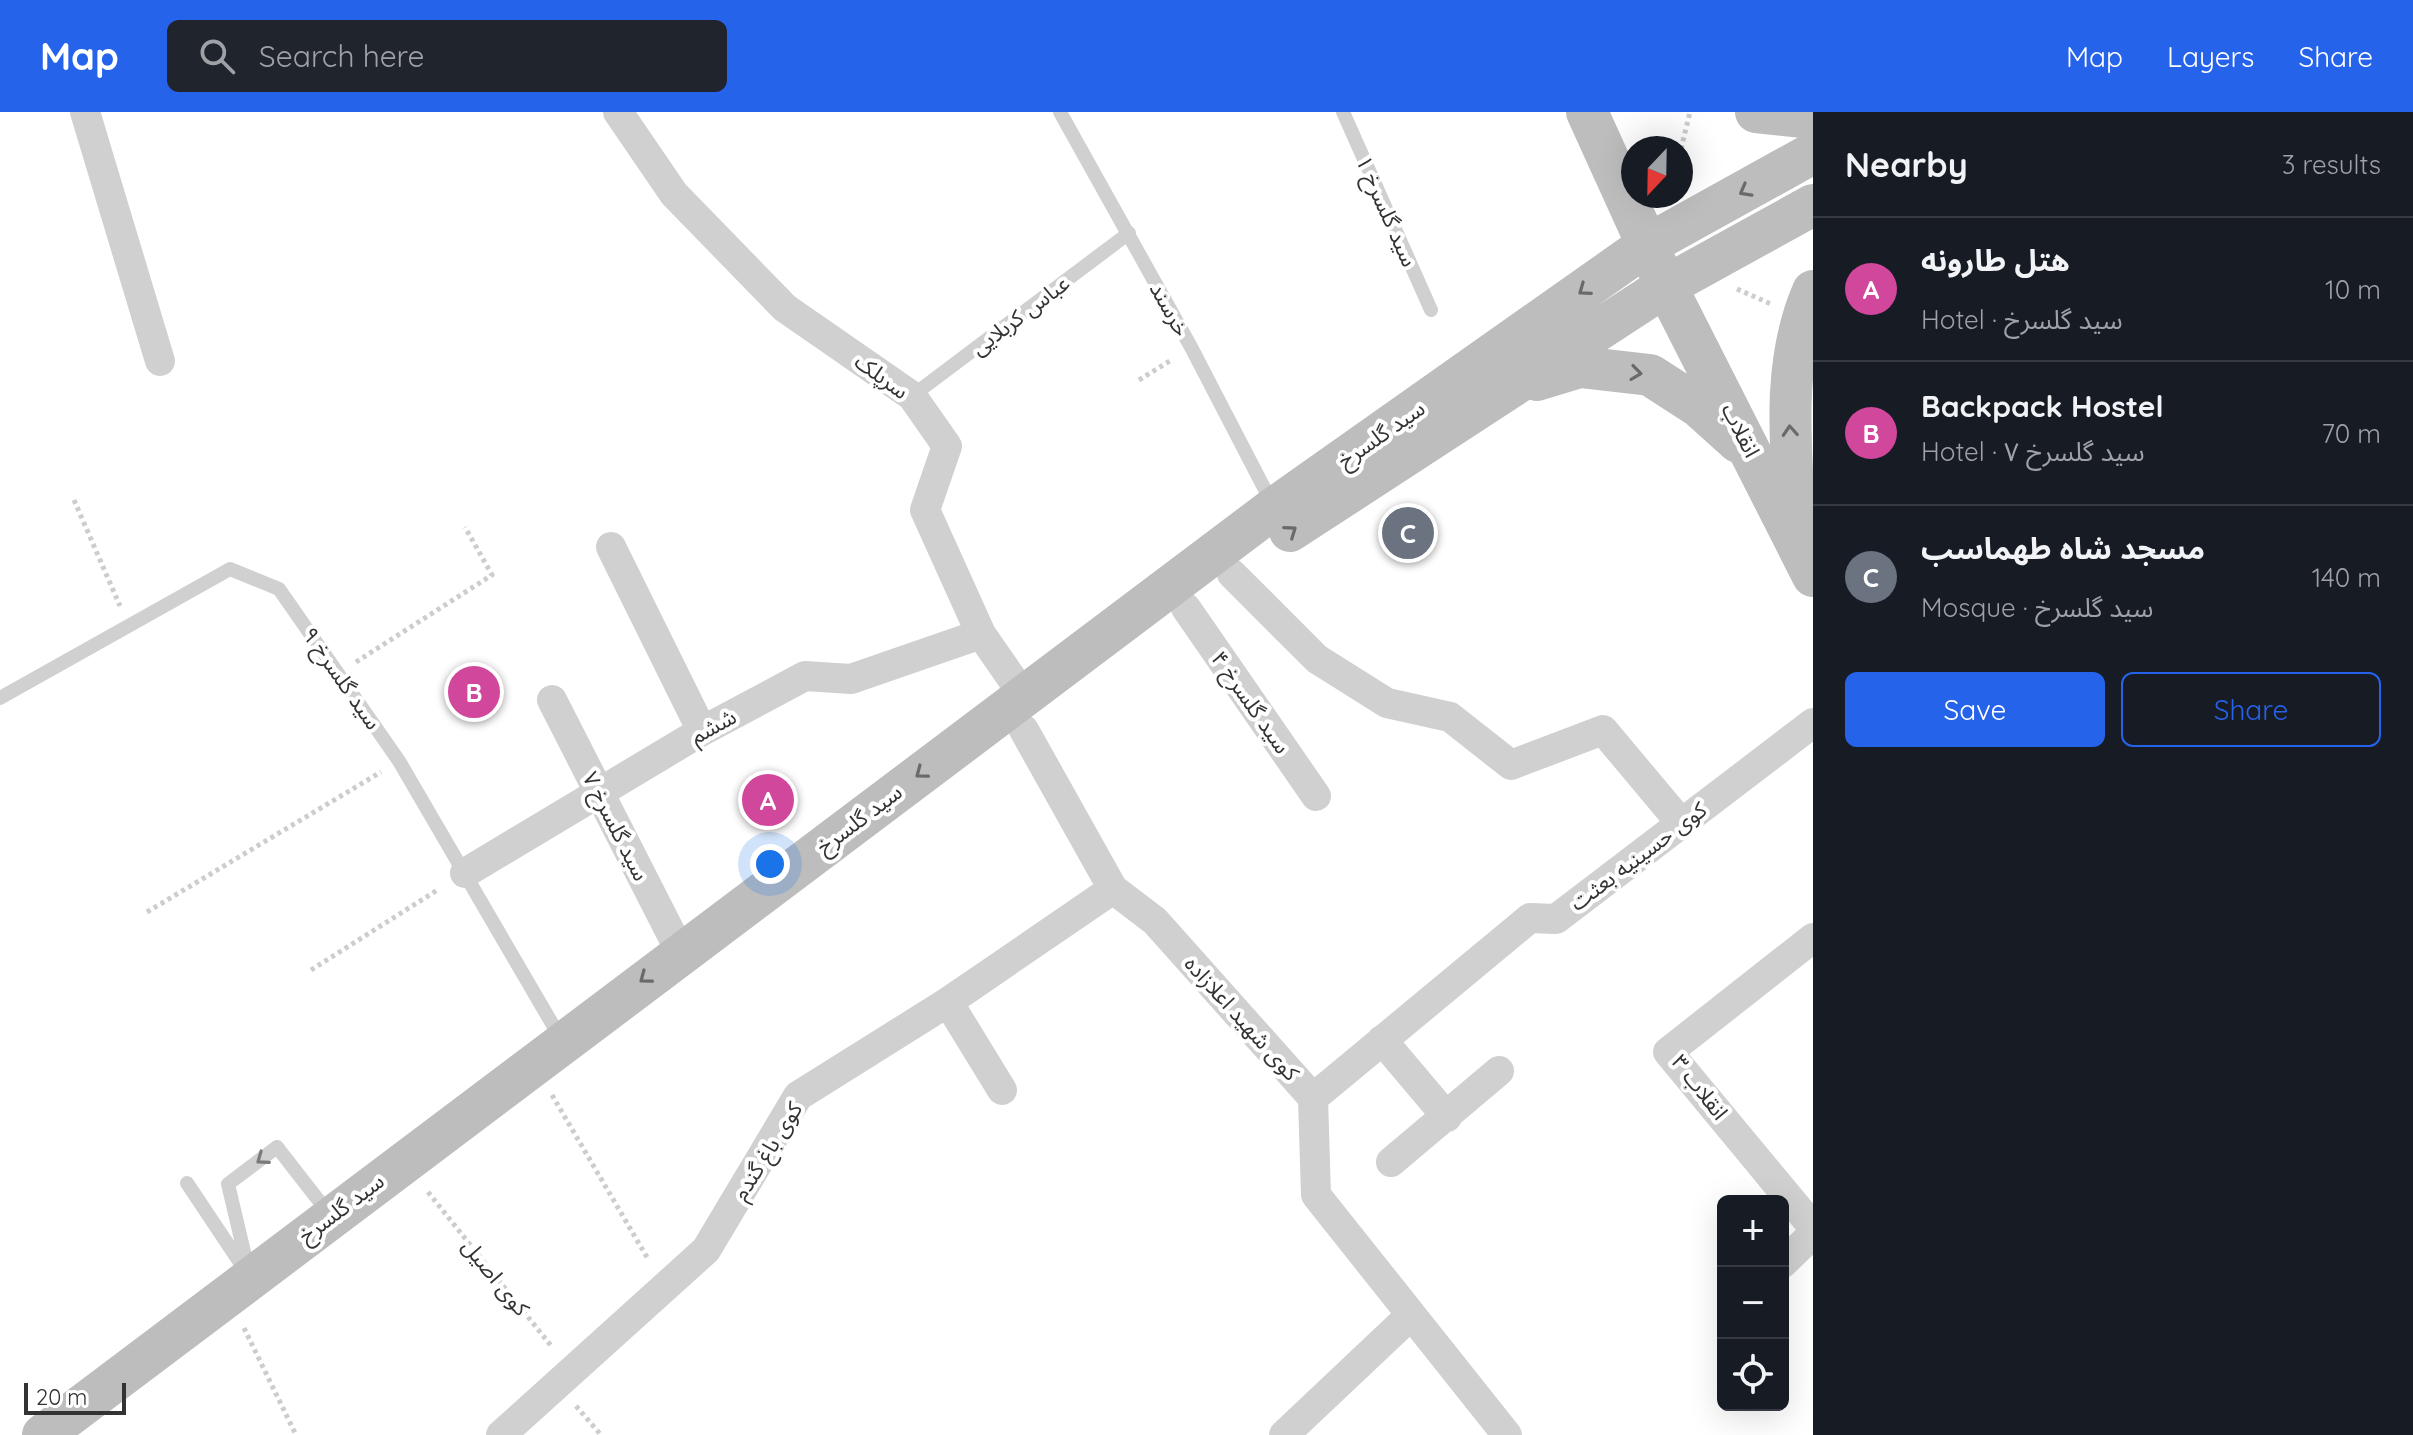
<!DOCTYPE html>
<meta charset="utf-8">
<style>
body{margin:0;font-family:Quicksand,"Noto Sans Arabic",sans-serif;background:#20242c;color:#f1f3f6}
.controls{position:absolute;right:24px;bottom:24px;display:grid;overflow:hidden;border-radius:12px;box-shadow:0 8px 32px #0002}
.controls button{width:72px;height:72px;display:grid;place-items:center;padding:0;border:0;border-bottom:2px solid #363941;background:#171b24;color:#f1f3f6;font:40px sans-serif}
.compass{position:absolute;left:1621px;top:24px;width:72px;height:72px;border-radius:50%;background:#171b24;box-shadow:0 8px 32px #0002;rotate:202deg}
.scale{position:absolute;left:24px;bottom:20px;width:102px;box-sizing:border-box;padding-left:8px;border:4px solid #333;border-top:0;font-size:22px;line-height:28px;white-space:nowrap;color:#333;-webkit-text-stroke:6px #fff;paint-order:stroke}
.you{position:absolute;left:770px;top:752px;width:28px;height:28px;margin:-20px;border:6px solid #fff;border-radius:50%;background:#1a73e8;box-shadow:0 0 0 12px #1a73e833}
.badge{display:grid;place-items:center;width:52px;height:52px;border-radius:50%;background:#2563eb;color:#fff;font-size:26px;font-weight:700}
.pin{position:absolute;translate:-50% -50%;border:4px solid #fff;box-shadow:0 2px 8px #0006}
.list{margin:0;padding:0;list-style:none}
h2{display:flex;justify-content:space-between;align-items:center;height:104px;margin:0;padding:0 32px;font-size:34px}
h2 small{font-size:26px;font-weight:400;color:#9ea1a6}
.list li{display:grid;grid-template-columns:52px 1fr auto;gap:24px;align-items:center;box-sizing:border-box;height:144px;padding:0 32px;border-top:2px solid #363941}
.list b{display:block;font-size:30px;white-space:nowrap}
.list p{margin:0;font-size:26px;white-space:nowrap;color:#9ea1a6}
.list em{font-size:26px;font-style:normal;color:#9ea1a6}
.actions{display:flex;gap:16px;padding:24px 32px}
.actions a{flex:1;padding:18px 0;border:2px solid #2563eb;border-radius:12px;text-align:center;font-size:28px;color:#2563eb}
.actions .main{background:#2563eb;color:#fff}
.icon{flex:none;width:44px;height:44px;fill:none;stroke:currentColor;stroke-width:2;stroke-linecap:round;stroke-linejoin:round}
.map{position:relative;flex:none;width:1813px;height:1323px;overflow:hidden}
header{display:flex;align-items:center;gap:48px;box-sizing:border-box;height:112px;padding:0 40px;background:#2563eb;color:#fff}
header strong{font-size:38px}
nav{display:flex;gap:44px;margin-inline-start:auto;font-size:28px}
.search{width:560px;height:72px;background:#20242c;display:flex;align-items:center;gap:20px;box-sizing:border-box;padding:0 28px;border-radius:12px;color:#9ea1a6;font-size:30px}
main{display:flex}
aside{flex:1;background:#171b24}
.map>svg:first-child{display:block}
.lines{fill:none;stroke-linecap:round;stroke-linejoin:round}
.path{stroke:#cdcdcd;stroke-width:5;stroke-dasharray:4 4;stroke-linecap:butt}
.service{stroke:#d0d0d0;stroke-width:14}
.minor{stroke:#d0d0d0;stroke-width:30}
.secondary{stroke:#bdbdbd;stroke-width:42}
.oneway{stroke:#6a6a6a}
.oneway2{stroke:#7a7a7a}
.labels{text-anchor:middle;dominant-baseline:central;stroke-width:8;stroke-linejoin:round;paint-order:stroke}
.street-label{font-size:22px;fill:#333;stroke:#fff}
</style>
<header>
<strong>Map</strong>
<div class="search"><svg class="icon" aria-label="search" viewBox="0 0 24 24"><circle cx="10" cy="10" r="6"/><path d="M15 15l6 6"/></svg>Search here</div>
<nav><a>Map</a><a>Layers</a><a>Share</a></nav>
</header>
<main>
<div class="map">
<svg width="1813" height="1323" viewBox="0 0 1813 1323">
<rect width="100%" height="100%" fill="#fff"/>
<g class="lines">
<path class="path" d="M1681,37l9,-37
M1737,177l34,15
M1139,268l34,-21
M74,388l46,106
M356,550l136,-87 -27,-48
M147,800l234,-140
M311,858l128,-81
M552,983l96,164
M428,1080l124,155
M244,1216l52,107
M576,1294l25,29"/>
<path class="service" d="M1060,0l131,235 82,158
M1343,0l88,198
M912,284l217,-163
M0,586l230,-129 49,20 120,172 162,278
M187,1071l56,84
M249,1161l-21,-89 49,-37 53,68"/>
<path class="minor" d="M85,0l75,249
M618,0l56,82 111,114 127,88 35,50 -22,64 56,124 43,62
M611,435l91,184
M1232,462l85,85 70,44 63,14 61,48 92,-35 78,93
M1186,496l130,188
M552,588l128,251
M1024,618l89,159 42,32 158,177 3,97 191,240
M465,761l237,-142 103,-55 46,3 130,-45
M1813,826l-145,114 145,175
M948,890l54,88
M1382,928l65,77
M1313,986l217,-180 26,1 257,-196
M1391,1050l108,-91
M1783,1151l30,-29
M501,1323l205,-185 92,-154 150,-94 165,-113
M1284,1323l127,-120"/>
<path class="secondary" d="M1587,0l79,174 147,290
M1756,0l57,6
M1537,268l43,-13 70,8 48,31 40,36
M1795,412c-4,-78 -14,-160 18,-233
M1290,419l376,-245 147,-81
M43,1323l1231,-927 373,-263 166,-92"/>
</g>
<defs><path id="oneway-chevron" d="M-2-3.5L2.5 0L-2 3.5" fill="none" stroke-width="1.6" stroke-linecap="round" stroke-linejoin="round" transform="scale(2)"/></defs>
<g class="oneway">
<use href="#oneway-chevron" transform="translate(1745 79) rotate(151)"/>
<use href="#oneway-chevron" transform="translate(1584 178) rotate(144)"/>
<use href="#oneway-chevron" transform="translate(1636 261) rotate(8)"/>
<use href="#oneway-chevron" transform="translate(1790 319) rotate(-94)"/>
<use href="#oneway-chevron" transform="translate(1291 419) rotate(-35)"/>
<use href="#oneway-chevron" transform="translate(921 661) rotate(143)"/>
<use href="#oneway-chevron" transform="translate(645 866) rotate(143)"/>
</g>
<use class="oneway2" href="#oneway-chevron" transform="translate(262 1047) rotate(144)"/>
<g class="labels">
<g class="street-label">
<text transform="translate(1387 99) rotate(66)">سید گلسرخ ۱</text>
<text transform="translate(1170 197) rotate(61)">خرسند</text>
<text transform="translate(1020 203) rotate(-37)">عباس کربلایی</text>
<text transform="translate(882 264) rotate(36)">سرپلک</text>
<text transform="translate(1741 318) rotate(63)">انقلاب</text>
<text transform="translate(1381 322) rotate(-35)">سید گلسرخ</text>
<text transform="translate(342 566) rotate(55)">سید گلسرخ ۹</text>
<text transform="translate(1251 590) rotate(55)">سید گلسرخ ۴</text>
<text transform="translate(713 614) rotate(-29)">ششم</text>
<text transform="translate(859 707) rotate(-37)">سید گلسرخ</text>
<text transform="translate(616 714) rotate(63)">سید گلسرخ ۷</text>
<text transform="translate(1638 744) rotate(-37)">کوی حسینیه بعثت</text>
<text transform="translate(1242 906) rotate(48)">کوی شهید اعلازاده</text>
<text transform="translate(1700 975) rotate(52)">انقلاب ۳</text>
<text transform="translate(767 1039) rotate(-58)">کوی باغ گندم</text>
<text transform="translate(341 1096) rotate(-37)">سید گلسرخ</text>
<text transform="translate(496 1165) rotate(51)">کوی اصیل</text>
</g>
</g>
</svg>
<div class="controls">
<button>+</button>
<button>−</button>
<button><svg class="icon" aria-label="locate" viewBox="0 0 24 24"><circle cx="12" cy="12" r="6"/><path d="M12 2v4M12 18v4M2 12h4M18 12h4"/></svg></button>
</div>
<svg class="compass" viewBox="-18 -18 36 36"><path d="M0-13l5 13h-10z" fill="#e53935"/><path d="M0 13l5-13h-10z" fill="#9ea1a6"/></svg>
<div class="scale">20 m</div>
<div class="you"></div>
<div class="pin badge" style="left:768px;top:688px;background:#d1479c">A</div>
<div class="pin badge" style="left:474px;top:580px;background:#d1479c">B</div>
<div class="pin badge" style="left:1408px;top:421px;background:#6b7280">C</div>
</div>
<aside>
<h2>Nearby<small>3 results</small></h2>
<ul class="list">
<li><span class="badge" style="background:#d1479c">A</span><div><b>هتل طارونه</b><p>Hotel · سید گلسرخ</p></div><em>10 m</em></li>
<li><span class="badge" style="background:#d1479c">B</span><div><b>Backpack Hostel</b><p>Hotel · سید گلسرخ ۷</p></div><em>70 m</em></li>
<li><span class="badge" style="background:#6b7280">C</span><div><b>مسجد شاه طهماسب</b><p>Mosque · سید گلسرخ</p></div><em>140 m</em></li>
</ul>
<div class="actions"><a class="main">Save</a><a>Share</a></div>
</aside>
</main>
